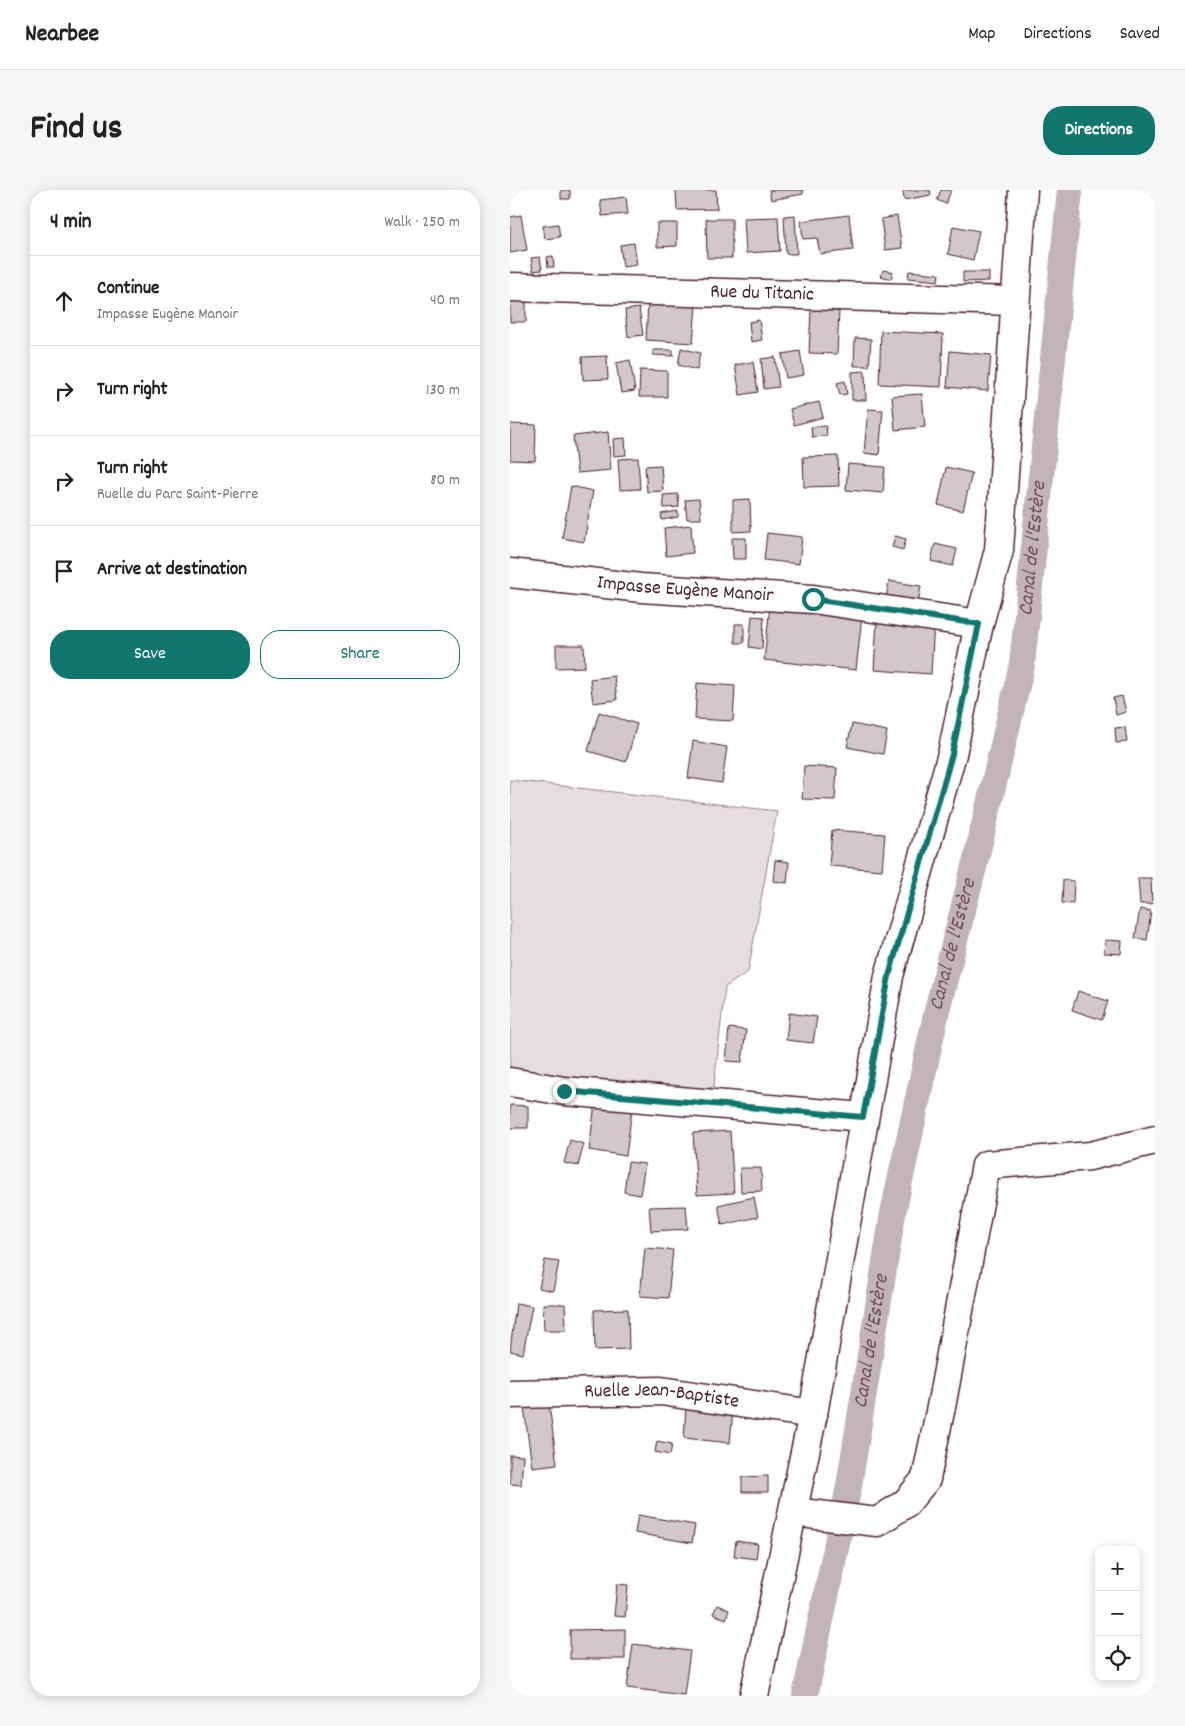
<!DOCTYPE html>
<meta charset="utf-8">
<style>
body{margin:0;font-family:Dekko,sans-serif;background:#f6f6f6;color:#222}
.controls{position:absolute;right:15px;bottom:15px;display:grid;overflow:hidden;border-radius:10px;box-shadow:0 2px 12px #0003}
.controls button{width:45px;height:45px;display:grid;place-items:center;padding:0;border:0;border-bottom:1px solid #e0e0e0;background:#fff;color:#222;font:25px sans-serif}
.stop{position:absolute;width:15px;height:15px;margin:-11px;border:4px solid #0f766e;border-radius:50%;background:#fff}
.stop.end{background:#0f766e;border-color:#fff;box-shadow:0 1px 5px #0008}
.list{margin:0;padding:0;list-style:none}
h2{display:flex;justify-content:space-between;align-items:center;height:65px;margin:0;padding:0 20px;font-size:21px}
h2 small{font-size:16px;font-weight:400;color:#767676}
.list li{display:grid;grid-template-columns:32px 1fr auto;gap:15px;align-items:center;box-sizing:border-box;height:90px;padding:0 20px;border-top:1px solid #e0e0e0}
.list b{display:block;font-size:19px;white-space:nowrap}
.list p{margin:0;font-size:16px;white-space:nowrap;color:#767676}
.list em{font-size:16px;font-style:normal;color:#767676}
.actions{display:flex;gap:10px;padding:15px 20px}
.actions a{flex:1;padding:11px 0;border:1px solid #0f766e;border-radius:20px;text-align:center;font-size:18px;color:#0f766e}
.actions .main{background:#0f766e;color:#fff}
.icon{flex:none;width:28px;height:28px;fill:none;stroke:currentColor;stroke-width:2;stroke-linecap:round;stroke-linejoin:round}
.map{position:relative;flex:none;width:645px;height:1506px;overflow:hidden;border-radius:20px}
header{display:flex;align-items:center;gap:30px;box-sizing:border-box;height:70px;padding:0 25px;background:#fff;border-bottom:1px solid #e0e0e0}
header strong{font-size:24px}
nav{display:flex;gap:28px;margin-inline-start:auto;font-size:18px}
.intro{display:flex;align-items:center;justify-content:space-between;box-sizing:border-box;height:120px;padding:0 30px}
h1{margin:0;font-size:35px}
.button{padding:12px 22px;border-radius:20px;background:#0f766e;color:#fff;font-size:18px;font-weight:700}
main{display:flex;gap:30px;padding:0 30px}
aside{flex:1;background:#fff;border-radius:20px;box-shadow:0 2px 12px #0003}
.map>svg:first-child{display:block}
.green{fill:#e5dee0;stroke:#987e86}
.lines{fill:none;stroke-linecap:round;stroke-linejoin:round}
.canal{stroke:#c1b3b6;stroke-width:26}
.building{fill:#d2c7cb;stroke:#4a1f2b}
.minor-casing{stroke:#4a1f2b;stroke-width:31}
.minor{stroke:#fff;stroke-width:28}
.route{stroke:#0f766e;stroke-width:6}
.labels{text-anchor:middle;dominant-baseline:central;stroke-width:4;stroke-linejoin:round;paint-order:stroke}
.street-label{font-size:20px;fill:#4a1f2b;stroke:#fff}
.water-label{font-size:21px;font-style:italic;fill:#74535c;stroke:#fff}
</style>
<header>
<strong>Nearbee</strong>
<nav><a>Map</a><a>Directions</a><a>Saved</a></nav>
</header>
<div class="intro"><h1>Find us</h1><a class="button">Directions</a></div>
<main>
<aside>
<h2>4 min<small>Walk · 250 m</small></h2>
<ul class="list">
<li><svg class="icon" aria-label="ahead" viewBox="0 0 24 24"><path d="M12 20V5M6 11l6-6 6 6"/></svg><div><b>Continue</b><p>Impasse Eugène Manoir</p></div><em>40 m</em></li>
<li><svg class="icon" aria-label="right" viewBox="0 0 24 24"><path d="M7 20v-9h11M14 6l5 5-5 5"/></svg><div><b>Turn right</b></div><em>130 m</em></li>
<li><svg class="icon" aria-label="right" viewBox="0 0 24 24"><path d="M7 20v-9h11M14 6l5 5-5 5"/></svg><div><b>Turn right</b><p>Ruelle du Parc Saint-Pierre</p></div><em>80 m</em></li>
<li><svg class="icon" aria-label="arrive" viewBox="0 0 24 24"><path d="M6 21V4h12l-3 4 3 4H6"/></svg><div><b>Arrive at destination</b></div></li>
</ul>
<div class="actions"><a class="main">Save</a><a>Share</a></div>
</aside>
<div class="map">
<svg width="645" height="1506" viewBox="0 0 645 1506">
<rect width="100%" height="100%" fill="#fff"/>
<filter id="ink" filterUnits="userSpaceOnUse"><feTurbulence type="fractalNoise" baseFrequency=".02" numOctaves="2"/><feDisplacementMap in="SourceGraphic" scale="10" xChannelSelector="R" yChannelSelector="G"/><feConvolveMatrix kernelMatrix="1 2 1 2 8 2 1 2 1" color-interpolation-filters="sRGB"/></filter>
<g filter="url(#ink)">
<path class="green" d="M0,590l267,31 -29,161 -23,15 -11,99 -27,12 -177,-27z"/>
<g class="lines">
<path class="canal" id="s1" d="M295,1506l44,-210 44,-273 44,-203 38,-147 47,-198 48,-475"/>
</g>
<path class="building" d="M51,0h9v9h-9z
M166,0h40l1,19 -40,1z
M259,0h34v4l-32,6z
M393,0h27l1,5 -27,5z
M431,0h10l-5,14 -9,-4z
M116,7l2,17 -26,2 -2,-16z
M11,25l6,35 -17,3v-36z
M285,25l2,39h-11l-2,-38z
M339,25l4,35 -33,4 -3,-16 -14,1 -2,-18z
M387,26l5,32 -17,2 -4,-31z
M268,27l2,34 -34,2 -2,-35z
M196,29h26v39h-25z
M147,33h20v23l-20,1z
M48,34l2,13 -15,2 -2,-13z
M443,36l26,5 -6,29 -25,-6z
M124,53l3,22 -14,2 -3,-22z
M43,66l1,11h-6l-1,-10z
M30,67l2,13 -9,1 -2,-13z
M373,80l10,2 -2,7 -10,-3z
M399,81l30,3 -1,7 -30,-3z
M453,82h26v9l-26,1z
M0,104h16v28h-16z
M138,111l48,4 -3,38 -47,-3z
M129,118l4,27 -15,2 -3,-27z
M301,120l28,1 -2,43 -28,-1z
M249,130l3,20 -11,2 -2,-20z
M371,141l62,3 -2,53 -62,-3z
M345,148l16,1 -2,27h-15z
M171,158l19,5 -3,17 -19,-5z
M143,160h20v6l-20,-1z
M290,161l4,24 -18,3 -4,-24z
M440,161l41,4 -3,36 -41,-4z
M97,166l1,23 -25,1 -1,-23z
M265,167l4,30 -15,2 -3,-30z
M120,170l5,31 -14,2 -5,-30z
M243,172l5,30 -18,3 -5,-30z
M130,180l27,1v26h-28z
M355,181l1,29h-14v-28z
M335,191l2,13 -7,1 -3,-12z
M412,204l3,33 -30,3 -3,-34z
M309,212l4,15 -29,8 -4,-16z
M358,219l15,1 -4,45 -15,-2z
M0,234l26,1 -1,36 -25,-1z
M316,236l1,10 -15,1 -1,-10z
M98,242l3,38 -34,3 -4,-37z
M115,248l1,17 -12,1 -1,-17z
M328,266l1,30 -35,1 -1,-30z
M128,268l2,31 -20,1 -2,-31z
M338,274l37,3 -2,26 -37,-3z
M151,275l2,26 -16,1 -2,-26z
M436,277l26,6 -9,38 -25,-6z
M61,296l22,5 -9,51 -22,-4z
M168,304l1,13 -15,1 -1,-13z
M189,309l2,20h-14l-2,-19z
M240,309l1,32 -18,1v-32z
M168,321v6l-16,3 -1,-6z
M181,335l2,28 -27,3 -2,-28z
M257,343l35,4 -3,27 -35,-4z
M385,346l11,3 -3,11 -11,-3z
M222,348h14v21h-13z
M425,354l22,5 -4,17 -22,-5z
M379,391l32,5 -3,18 -32,-6z
M260,416l92,10 -6,54 -92,-10z
M242,426l12,1 -2,32 -13,-2z
M367,429l57,4 -3,51 -57,-4z
M225,434h9v19h-9z
M46,455h28l1,22 -29,1z
M104,486l3,24 -24,3 -3,-24z
M187,493l38,3 -2,35 -38,-2z
M612,506l4,16 -10,3 -3,-17z
M89,522l38,12 -11,38 -38,-11z
M342,534l35,7 -4,23 -36,-7z
M615,537l2,15 -11,1 -1,-15z
M183,551l34,6 -5,36 -34,-5z
M294,576l33,2 -2,32 -33,-1z
M322,640l53,4 -3,36 -53,-4z
M265,670l14,2 -2,21 -14,-2z
M628,688h13l1,26h-12z
M553,690l11,1 -1,23 -11,-1z
M630,719l11,2 -4,29 -12,-2z
M595,750l17,1 -1,13 -17,-1z
M568,801l30,10 -6,19 -30,-10z
M279,823l28,4 -4,26 -27,-3z
M219,838l17,2 -4,32 -16,-1z
M85,914l37,5 -6,47 -37,-6z
M0,915l18,1v22h-18z
M220,941l4,62 -37,2 -4,-62z
M60,950l14,4 -6,22 -14,-3z
M118,972l17,2 -5,31 -16,-3z
M230,978h21l1,23 -21,1z
M244,1007l4,20 -36,8 -4,-20z
M176,1016l2,23 -37,2 -2,-24z
M135,1058l28,2 -5,48 -28,-2z
M35,1070l14,2 -6,29 -14,-3z
M6,1113l16,3 -9,48 -13,-3z
M33,1114h22l1,26h-22z
M118,1119l1,40 -34,1 -1,-40z
M39,1214l8,60 -25,3 -8,-60z
M176,1215l47,5 -3,33 -46,-5z
M147,1251l15,3 -2,11 -15,-3z
M0,1265l13,1 -2,29 -11,-1z
M258,1286v16h-26v-15z
M128,1325l57,10 -3,18 -57,-10z
M226,1351l22,3 -2,15 -22,-3z
M107,1394l11,1 -3,32 -11,-1z
M207,1415l12,5 -3,9 -13,-5z
M115,1439v30h-55v-29z
M123,1454l57,7 -6,44 -57,-7z"/>
<g class="lines">
<g class="minor-casing">
<g id="minor">
<path id="s2" d="M0,97l505,14"/>
<path id="s3" d="M0,383l131,15 172,11 166,25"/>
<path d="M0,892l54,9 299,26"/>
<path id="s4" d="M0,1204l151,-3 152,23"/>
<path d="M283,1322l84,10 29,-19 20,-24 16,-77 44,-237 104,-9 65,-16"/>
<path d="M244,1506l59,-282 76,-438 63,-222 27,-130 20,-74 24,-360"/>
</g>
</g>
<use href="#minor" class="minor"/>
</g>
</g>
<g class="lines" filter="url(#ink)">
<path class="route" d="M54,901l299,26 26,-141 63,-222 27,-130 -166,-25"/>
</g>
<g class="labels">
<g class="street-label">
<text stroke="none"><textPath href="#s2" startOffset="252">Rue du Titanic</textPath></text>
<text stroke="none"><textPath href="#s3" startOffset="176">Impasse Eugène Manoir</textPath></text>
<text stroke="none"><textPath href="#s4" startOffset="152">Ruelle Jean-Baptiste</textPath></text>
</g>
<g class="water-label">
<text stroke="none"><textPath href="#s1" startOffset="1171">Canal de l'Estère</textPath></text>
<text stroke="none"><textPath href="#s1" startOffset="766">Canal de l'Estère</textPath></text>
<text stroke="none"><textPath href="#s1" startOffset="361">Canal de l'Estère</textPath></text>
</g>
</g>
</svg>
<div class="controls">
<button>+</button>
<button>−</button>
<button><svg class="icon" aria-label="locate" viewBox="0 0 24 24"><circle cx="12" cy="12" r="6"/><path d="M12 2v4M12 18v4M2 12h4M18 12h4"/></svg></button>
</div>
<div class="stop" style="left:303px;top:409px"></div>
<div class="stop end" style="left:54px;top:901px"></div>
</div>
</main>
